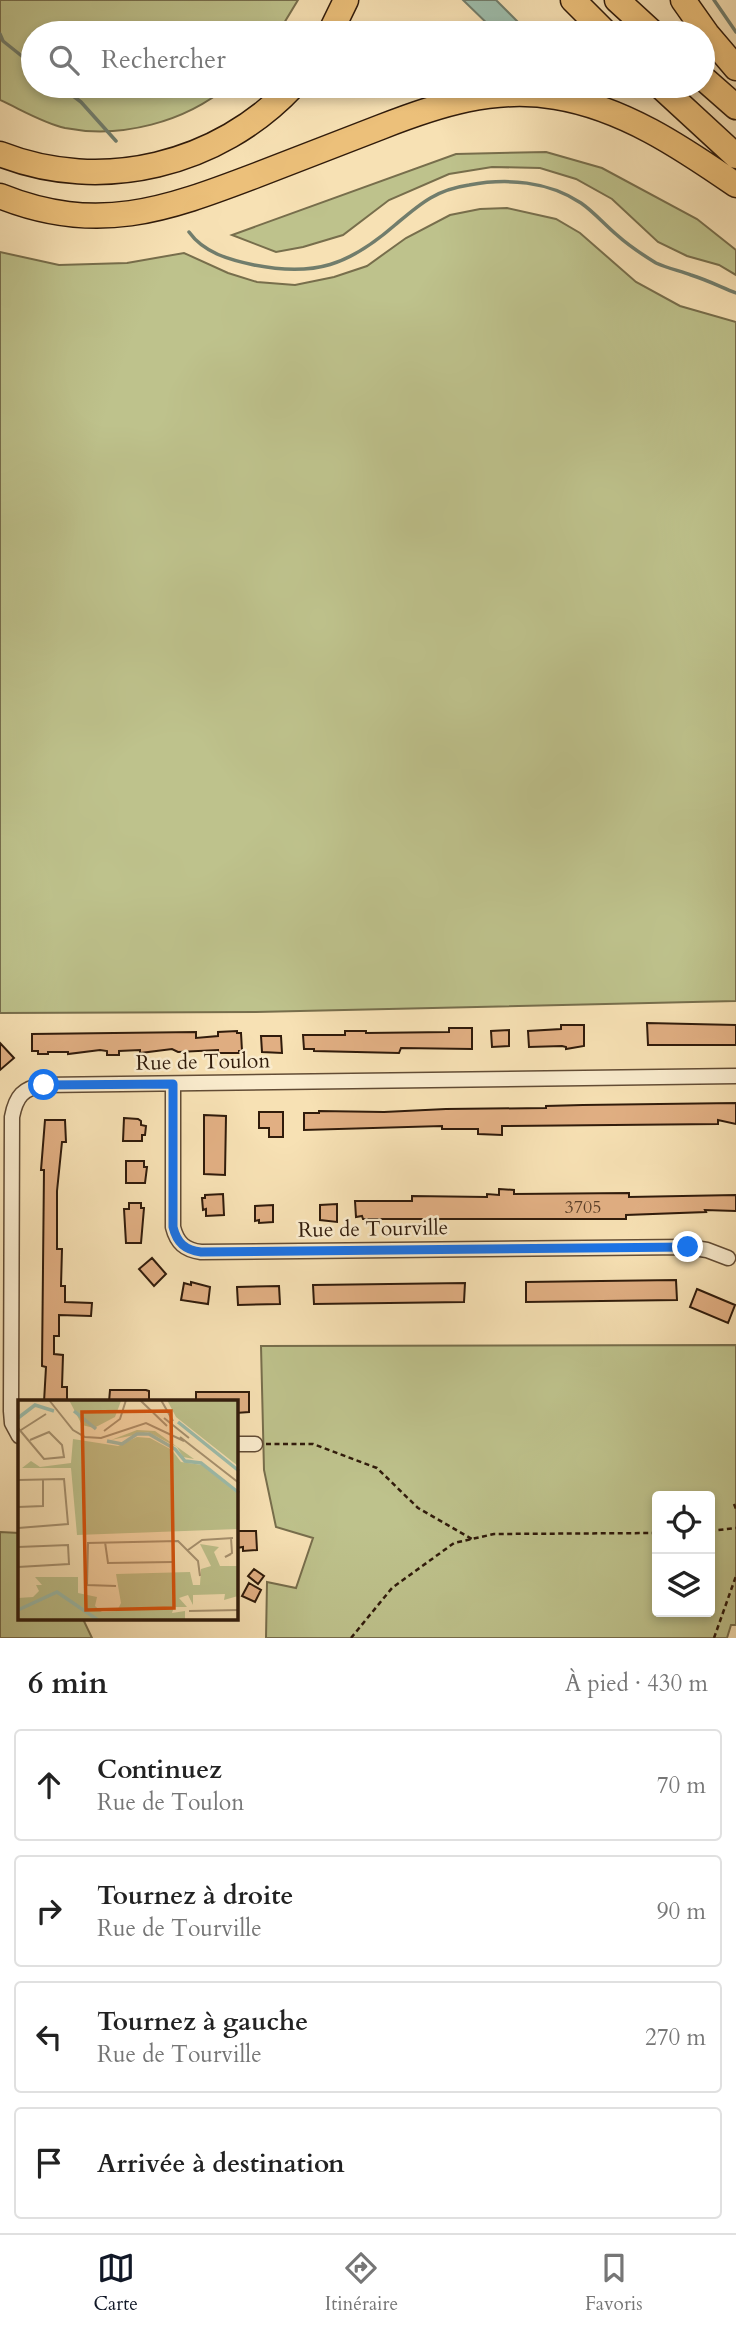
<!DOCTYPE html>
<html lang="fr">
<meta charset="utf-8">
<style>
body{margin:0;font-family:Cardo,serif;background:#f6f6f6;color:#222}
.controls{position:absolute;right:21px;bottom:21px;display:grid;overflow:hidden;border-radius:7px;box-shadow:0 4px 10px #0003}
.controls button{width:63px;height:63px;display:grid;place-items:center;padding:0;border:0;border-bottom:2px solid #e0e0e0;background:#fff;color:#222;font:35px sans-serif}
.stop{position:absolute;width:21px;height:21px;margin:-16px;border:5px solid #1a73e8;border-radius:50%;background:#fff}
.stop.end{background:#1a73e8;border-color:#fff;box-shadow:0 2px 7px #0008}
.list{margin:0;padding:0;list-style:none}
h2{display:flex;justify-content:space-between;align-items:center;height:91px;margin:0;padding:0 28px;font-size:30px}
h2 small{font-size:23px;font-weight:400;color:#767676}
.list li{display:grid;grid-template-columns:46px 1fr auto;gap:21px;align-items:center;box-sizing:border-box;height:112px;margin:0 14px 14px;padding:0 14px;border:2px solid #e0e0e0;border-radius:7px}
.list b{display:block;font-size:26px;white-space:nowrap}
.list p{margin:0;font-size:23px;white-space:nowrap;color:#767676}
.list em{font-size:23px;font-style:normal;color:#767676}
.icon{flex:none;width:38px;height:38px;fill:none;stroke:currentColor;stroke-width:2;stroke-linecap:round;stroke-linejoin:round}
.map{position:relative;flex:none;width:736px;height:1638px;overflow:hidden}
.search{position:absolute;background:#fff;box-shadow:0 4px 10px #0003;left:21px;right:21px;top:21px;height:77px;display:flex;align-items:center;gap:18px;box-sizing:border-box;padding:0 24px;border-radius:38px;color:#767676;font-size:26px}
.sheet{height:595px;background:#fff}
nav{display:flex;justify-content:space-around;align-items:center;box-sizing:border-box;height:98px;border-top:2px solid #e0e0e0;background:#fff;font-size:19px;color:#767676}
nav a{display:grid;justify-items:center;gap:4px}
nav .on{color:#111827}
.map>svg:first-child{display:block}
.green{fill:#bec28c;stroke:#776e4c;stroke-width:2;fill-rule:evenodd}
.water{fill:#9dbead;stroke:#717d6c;stroke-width:2}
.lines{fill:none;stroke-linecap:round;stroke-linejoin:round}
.stream{stroke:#717d6c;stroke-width:3.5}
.building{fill:#e1af83;stroke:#301b0b;stroke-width:2}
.street-casing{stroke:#624c35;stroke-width:17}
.highway-casing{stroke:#301b0b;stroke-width:27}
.path{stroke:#301b0b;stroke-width:2.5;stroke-dasharray:5 3.5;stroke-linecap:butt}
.street{stroke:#faecce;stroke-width:14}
.highway{stroke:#ecc07a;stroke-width:24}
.route{stroke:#1a73e8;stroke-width:9}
.labels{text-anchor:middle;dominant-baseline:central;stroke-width:5;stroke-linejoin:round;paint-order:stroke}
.number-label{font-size:18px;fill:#5c4029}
.street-label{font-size:21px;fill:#301b0b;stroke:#faecce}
.inset-river{fill:none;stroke:#9dbead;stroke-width:3.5}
.inset-road{fill:none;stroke:#a79270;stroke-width:2}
.view{fill:#d6530c;fill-opacity:0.15;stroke:#d6530c;stroke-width:3.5}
.inset-edge{fill:none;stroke:#301b0b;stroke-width:3.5}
</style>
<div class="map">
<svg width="736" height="1638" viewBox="0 0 736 1638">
<rect width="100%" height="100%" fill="#f7e1b4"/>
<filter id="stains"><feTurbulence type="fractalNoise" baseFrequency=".00286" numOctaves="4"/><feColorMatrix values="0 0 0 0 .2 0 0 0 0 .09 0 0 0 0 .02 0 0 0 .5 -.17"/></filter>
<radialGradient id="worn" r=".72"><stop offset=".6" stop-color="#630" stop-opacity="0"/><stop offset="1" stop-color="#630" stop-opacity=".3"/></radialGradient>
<path class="green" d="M0,0h298l-20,33h-245v53h195c-43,36 -107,53 -163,42 -22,-5 -45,-19 -65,-28z
M546,152l56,16 95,51 39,31v25l-17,-10 -32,-9 -29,-14 -46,-43 -36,-20 -36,-11 -48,-1 -43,7 -60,26 -46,35 -40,12 -27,5 -44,-17 224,-81z
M507,208l49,11 24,14 56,49 44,24 56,16v679l-480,11 -256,1v-761l59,13 68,-2 57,-10 44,20 29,9 38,3 39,-8 33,-11 39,-28 44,-23 30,-6z
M736,1345v280h-5l-4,13h-461l1,-56 29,6 17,-50 -37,-11 -12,-57 -3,-124zM657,1496h53v116h-53z
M0,1532l19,1v86h64l9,19h-92z"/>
<path class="water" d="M463,0h33l33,33h-32z"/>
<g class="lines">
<path class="stream" d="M714,0l22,32
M0,34l3,7 30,24
M60,86l21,16 35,39
M189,232c15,21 41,28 65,33 61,12 95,0 141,-40 25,-21 40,-35 74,-40 38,-7 79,-4 112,18 13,9 24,22 36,32 11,10 26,20 39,28 11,5 24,8 35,12 16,5 30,12 45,18"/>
</g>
<path class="building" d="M647,1023l89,2v20h-88z
M561,1025h23v21l-18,3v-2l-4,-1 -33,1 -1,-16 33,-2z
M449,1028h23v21l-71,-1 -2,5 -85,-2v-2h-10l-1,-14h42v-4h21v2l83,-1z
M509,1030v16l-17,1 -1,-16z
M237,1031v2h4l1,18h-3v2h-21v-3l-40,2 -6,-3 -32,4v-3l-21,1v4h-12v-4l-7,-1 -32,4v-2h-20v2h-10v-3h-6v-17l164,-2v6l22,-2v-4z
M261,1036h20l1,17 -20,-1z
M0,1043l14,15 -14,12z
M736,1103v21l-18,-4v4l-216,2v9l-24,-1v-5h-36v-3l-138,4v-17h15v-2l65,1 62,-3 100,-1v-2l37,-1z
M259,1112h24v25h-14v-9h-10z
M204,1115l22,1 -1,59 -21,-1z
M124,1118l14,1 3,2v4l5,1 -1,9h-3v6h-19z
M45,1120h20l1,22h-4l-5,49v58h5l-1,37h4v16l27,1 -1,13 -32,-1v21h-5v18l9,1 -1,32h5v15h-23l2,-35 -4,-1 2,-196h-3z
M126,1161h18v6h3l-2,16h-19z
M499,1189l15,1v4l115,-1v4l107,-2v16l-31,-1 1,2 -80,3v4h-263l-1,-3 -6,1 -1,-16h57v-5l75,1v-3l12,1z
M223,1194l1,21 -18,1v-7l-3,1 -1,-12h3v-3z
M129,1203h12v5h3l-3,35h-15l-2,-34h5z
M337,1204v18l-17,-2v-15z
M273,1205v17l-14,1v-3l-4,1v-15z
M152,1258l14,16 -12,12 -15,-17z
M676,1280l1,20 -151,2v-20z
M191,1282l19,5 -2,17 -27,-4 3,-17 7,2z
M465,1283l-1,19 -150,2 -1,-19z
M279,1286l1,18 -42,1 -1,-18z
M697,1289l38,16 -7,18 -38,-16z
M110,1390h36l3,1v11h-40z
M196,1392h53v20l-13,1v-11h-40z
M236,1531h20l1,19 -14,1v-4l-7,1z
M254,1569l10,7 -6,8 -10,-8z
M249,1583l12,7 -6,12 -13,-6z"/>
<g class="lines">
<g class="street-casing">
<path id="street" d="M173,1084v143c4,16 12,23 28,25l487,-5 19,3 21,8
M19,1436l-7,-13 -1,-12 1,-294c4,-21 11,-29 32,-32l692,-9
M236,1444h19"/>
</g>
<g class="highway-casing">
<path id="highway" d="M573,0l33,33
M617,0l36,33
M683,0l24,34 29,34
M330,33l16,-33
M703,78l33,29
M660,86l76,70
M0,154c102,40 219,11 293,-68
M0,196c97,39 165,14 257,-21 41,-16 82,-32 124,-48 56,-22 114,-41 175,-30 67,11 125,50 180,88"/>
</g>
<path class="path" d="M266,1444h47l64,24 41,40 54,31
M734,1504l2,5
M710,1531l26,-3
M351,1638l41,-50 62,-45 40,-9 163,-1
M714,1638l22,-62"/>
<use href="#street" class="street"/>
<use href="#highway" class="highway"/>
</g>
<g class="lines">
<path class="route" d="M44,1085l129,-1v143c4,16 12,23 28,25l487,-5"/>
</g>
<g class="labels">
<g class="number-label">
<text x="583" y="1207">3705</text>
</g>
<g class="street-label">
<text transform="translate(203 1062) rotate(-1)">Rue de Toulon</text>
<text transform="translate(373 1229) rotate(-1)">Rue de Tourville</text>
</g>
</g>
<g transform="translate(18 1400)">
<rect width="220" height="220" fill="#f7e1b4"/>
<path d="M51,0h52v1l-6,16 -21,11 -12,-3zM149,0h71v66l-62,-49zM119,30l18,1 39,28 -11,-2 -6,-10 -29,-15 -37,8zM119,37l13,1 22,12 9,12 21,3 36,29v35l-161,6 -6,-67h-49l9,-7 9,6 31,-4 2,-24 45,7zM182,144l19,3 -5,5 6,14h18v30l-14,4 1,-6 -32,1v10l-5,-10 -9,3 8,9h-13l-2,6 13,-2v9h-167v-22l15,-1 6,-6 -3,-6h6l-7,-8h43v16l19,4 -2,9 7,6 15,-1 4,-8 -5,-29 74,-2 3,13h7l1,-16 10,-3z" fill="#bec28c"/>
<path class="inset-river" d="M56,11l22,18M0,18l17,-13 19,6M160,22l61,49M89,41l15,3 15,-10h12l26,15 10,12 16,2 38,30M0,210l39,-18 41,28"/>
<path class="inset-road" d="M31,0l24,30 12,7 16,1 45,-15 38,18M122,0l27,26M143,0l12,21M146,18l25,20M0,28l26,31 20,-2 -2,-12 -13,-13 -19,8M3,30l25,-16M86,31l16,-12 6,-19M162,37l59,46M0,80l46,-1 4,45 -50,4M0,107l25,-1v-27M87,142l3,21 64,-1M0,147l50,-2 1,19 -51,3M170,150l14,-10 31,-2M213,154l-6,3 7,-4 -1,-15M98,186l-29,-1 1,-42 90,-2 20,20 2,15M171,211l50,-1"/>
<path class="view" d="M153,11l3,197 -88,2 -4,-198z"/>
<rect width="220" height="220" class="inset-edge"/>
</g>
<rect width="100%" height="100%" filter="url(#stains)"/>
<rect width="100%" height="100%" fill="url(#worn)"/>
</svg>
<div class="controls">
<button><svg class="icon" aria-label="locate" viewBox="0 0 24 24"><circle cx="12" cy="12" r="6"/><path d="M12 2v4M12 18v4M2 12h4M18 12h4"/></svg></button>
<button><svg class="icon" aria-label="layers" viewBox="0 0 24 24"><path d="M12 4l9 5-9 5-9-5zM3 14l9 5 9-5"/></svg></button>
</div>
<div class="stop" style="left:44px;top:1085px"></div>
<div class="stop end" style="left:688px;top:1247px"></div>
<div class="search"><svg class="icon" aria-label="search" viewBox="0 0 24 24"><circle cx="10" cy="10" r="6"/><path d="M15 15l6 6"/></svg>Rechercher</div>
</div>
<section class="sheet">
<h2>6 min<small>À pied · 430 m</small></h2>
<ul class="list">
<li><svg class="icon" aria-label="ahead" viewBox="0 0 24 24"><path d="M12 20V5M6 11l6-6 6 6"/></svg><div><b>Continuez</b><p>Rue de Toulon</p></div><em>70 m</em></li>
<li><svg class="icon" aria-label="right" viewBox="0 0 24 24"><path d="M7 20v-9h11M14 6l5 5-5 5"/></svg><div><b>Tournez à droite</b><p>Rue de Tourville</p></div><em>90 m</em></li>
<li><svg class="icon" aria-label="left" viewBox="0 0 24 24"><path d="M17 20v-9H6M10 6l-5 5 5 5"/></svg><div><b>Tournez à gauche</b><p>Rue de Tourville</p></div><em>270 m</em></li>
<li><svg class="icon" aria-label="arrive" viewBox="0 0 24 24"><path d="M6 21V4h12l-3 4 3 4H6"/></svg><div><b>Arrivée à destination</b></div></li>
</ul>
</section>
<nav>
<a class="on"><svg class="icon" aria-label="map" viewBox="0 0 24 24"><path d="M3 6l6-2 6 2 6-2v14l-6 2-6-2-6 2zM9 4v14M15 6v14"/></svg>Carte</a>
<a><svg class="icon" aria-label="directions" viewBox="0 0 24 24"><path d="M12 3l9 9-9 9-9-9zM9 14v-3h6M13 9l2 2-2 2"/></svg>Itinéraire</a>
<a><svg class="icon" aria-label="saved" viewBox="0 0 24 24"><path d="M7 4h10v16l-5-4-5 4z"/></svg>Favoris</a>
</nav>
